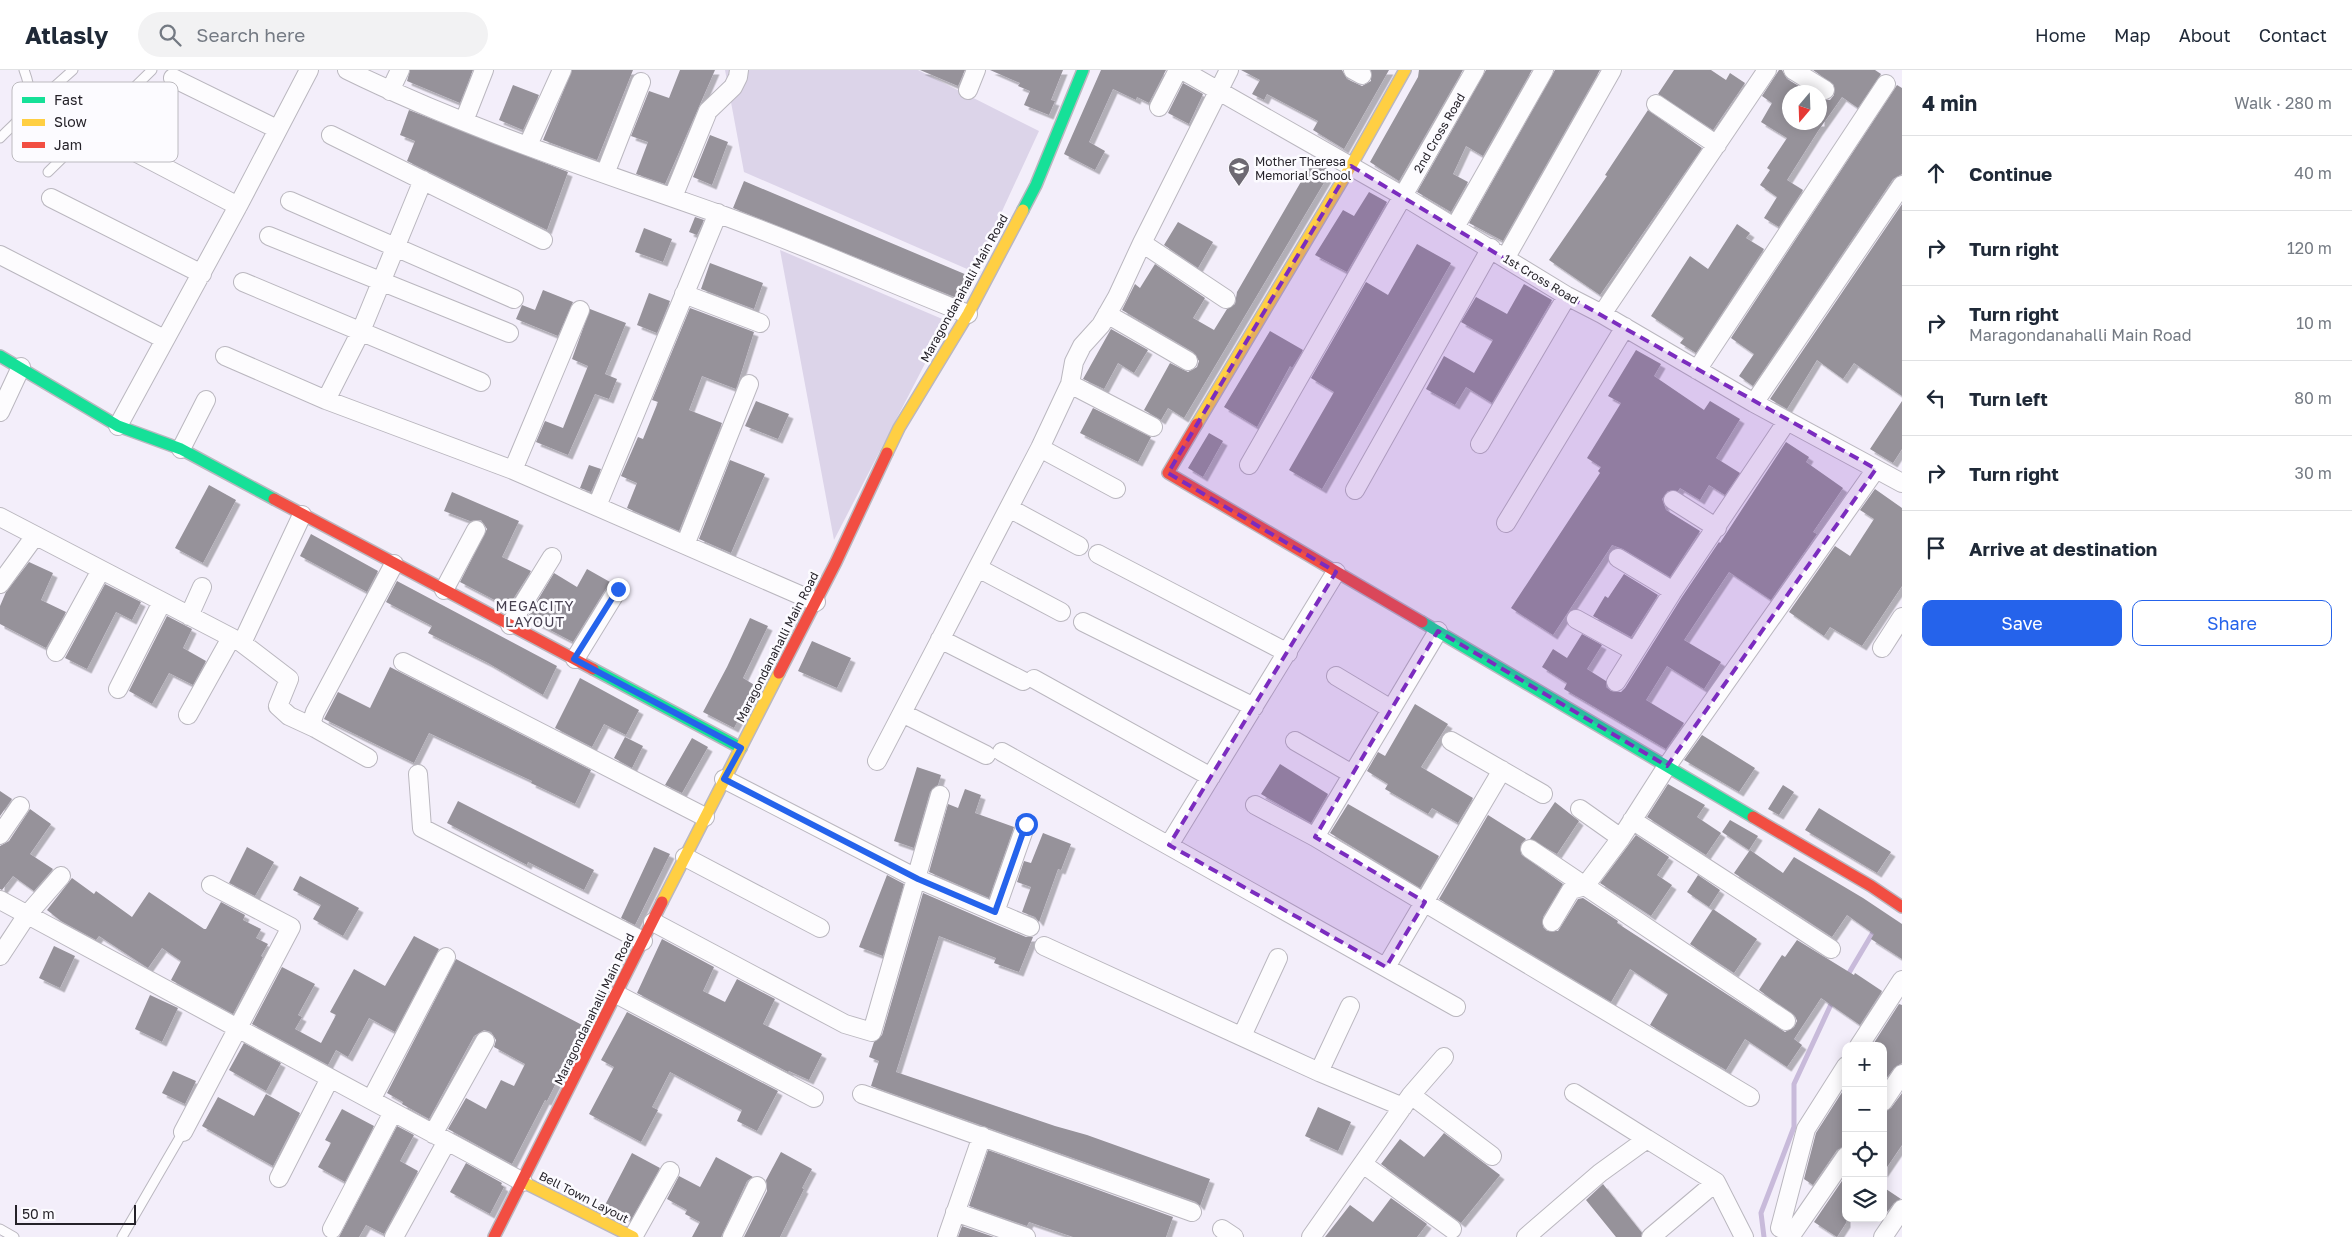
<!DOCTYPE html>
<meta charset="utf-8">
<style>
body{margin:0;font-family:"Golos Text",sans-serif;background:#f2f2f3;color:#1f2937}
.controls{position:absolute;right:15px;bottom:15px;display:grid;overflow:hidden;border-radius:10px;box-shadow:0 2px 12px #0003}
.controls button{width:45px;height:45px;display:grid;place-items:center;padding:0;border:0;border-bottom:1px solid #e0e1e3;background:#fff;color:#1f2937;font:25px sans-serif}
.compass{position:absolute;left:1782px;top:15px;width:45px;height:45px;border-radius:50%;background:#fff;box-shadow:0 2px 12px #0003;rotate:199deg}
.scale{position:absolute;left:15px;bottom:12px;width:121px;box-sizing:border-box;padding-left:5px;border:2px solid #252229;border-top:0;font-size:14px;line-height:18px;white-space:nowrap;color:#252229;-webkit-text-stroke:4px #fcfbff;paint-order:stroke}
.stop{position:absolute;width:15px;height:15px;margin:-11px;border:4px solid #2563eb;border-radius:50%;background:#fff}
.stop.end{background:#2563eb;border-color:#fff;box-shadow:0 1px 5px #0008}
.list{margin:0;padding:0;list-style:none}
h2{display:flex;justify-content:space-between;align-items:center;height:65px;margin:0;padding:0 20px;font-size:21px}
h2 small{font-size:16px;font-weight:400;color:#747a83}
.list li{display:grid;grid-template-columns:32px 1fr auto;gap:15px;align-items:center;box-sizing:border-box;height:75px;padding:0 20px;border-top:1px solid #e0e1e3}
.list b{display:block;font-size:19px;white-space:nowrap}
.list p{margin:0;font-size:16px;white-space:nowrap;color:#747a83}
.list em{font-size:16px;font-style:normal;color:#747a83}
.actions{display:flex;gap:10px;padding:15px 20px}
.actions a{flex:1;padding:11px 0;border:1px solid #2563eb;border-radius:10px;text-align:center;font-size:18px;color:#2563eb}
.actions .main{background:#2563eb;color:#fff}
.icon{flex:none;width:28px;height:28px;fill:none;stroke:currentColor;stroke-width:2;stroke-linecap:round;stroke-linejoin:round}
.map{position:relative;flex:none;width:1902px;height:1167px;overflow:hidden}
header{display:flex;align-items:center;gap:30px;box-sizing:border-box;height:70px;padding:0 25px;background:#fff;border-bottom:1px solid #e0e1e3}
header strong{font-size:24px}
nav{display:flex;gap:28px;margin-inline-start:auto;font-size:18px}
.search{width:350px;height:45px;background:#f2f2f3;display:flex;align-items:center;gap:12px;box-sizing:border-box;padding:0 18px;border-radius:28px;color:#747a83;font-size:19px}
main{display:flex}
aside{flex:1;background:#fff}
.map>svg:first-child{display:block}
.green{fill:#dcd4e9}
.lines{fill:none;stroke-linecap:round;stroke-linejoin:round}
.stream{stroke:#c8bada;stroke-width:5}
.building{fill:#96929a;filter:url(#shadow)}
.lane-casing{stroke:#bab7bf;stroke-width:11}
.street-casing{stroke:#bab7bf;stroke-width:20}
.fast-casing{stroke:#bab7bf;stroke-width:14}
.slow-casing{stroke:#bab7bf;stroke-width:14}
.jam-casing{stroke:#bab7bf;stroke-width:14}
.lane{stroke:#fdfcfe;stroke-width:9}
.street{stroke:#fdfcfe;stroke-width:18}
.fast{stroke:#16e098;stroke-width:11}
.slow{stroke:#ffcf43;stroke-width:11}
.jam{stroke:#f24e42;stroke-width:11}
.route{stroke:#2563eb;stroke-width:6}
.marked{fill:#7b2cbf;fill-opacity:0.2;stroke:#7b2cbf;stroke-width:4;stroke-dasharray:10 6;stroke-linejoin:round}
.labels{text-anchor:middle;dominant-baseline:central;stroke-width:5;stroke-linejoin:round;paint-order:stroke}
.street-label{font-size:12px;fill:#252229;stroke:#fcfbff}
.poi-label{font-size:12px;fill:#252229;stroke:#fcfbff;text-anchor:start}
.neighbourhood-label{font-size:14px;letter-spacing:1px;fill:#474050;stroke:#fcfbff}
.key{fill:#fcfbff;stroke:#bcbabf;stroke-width:1}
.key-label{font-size:14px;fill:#252229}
</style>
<header>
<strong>Atlasly</strong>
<div class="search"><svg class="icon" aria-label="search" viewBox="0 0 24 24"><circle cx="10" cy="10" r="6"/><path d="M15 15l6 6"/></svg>Search here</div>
<nav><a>Home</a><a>Map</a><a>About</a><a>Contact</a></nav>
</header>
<main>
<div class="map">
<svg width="1902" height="1167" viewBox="0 0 1902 1167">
<defs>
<filter id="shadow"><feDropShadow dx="4.5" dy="4.5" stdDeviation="0" flood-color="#0004"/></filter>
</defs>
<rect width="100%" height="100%" fill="#f3eefa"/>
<path class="green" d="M725,0h193l121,61 -65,141 -230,-100z
M780,180l167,71 -113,219z"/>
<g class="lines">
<path class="stream" d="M1846,908l29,-49
M1764,1167l-3,-24 33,-86v-43l39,-84"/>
</g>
<path class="building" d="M410,0h63l-13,33 -53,-22z
M572,0h61l-36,90 -54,-20z
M680,0h35l-50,114 -29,-10 12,-32 -17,-6 18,-45 20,7z
M920,0h45l-7,16z
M990,0h73l-12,30 4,1 -6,14 -25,-10 6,-14 -12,-5 2,-3z
M1101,0h65l-17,33 -12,-6 -1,3 -23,-11 -24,53 16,9 -10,19 -31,-16z
M1241,0h101l5,9 15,7 9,-5v-11h18l-45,79 -31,-19 5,-9 -51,-27 -3,6 -12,-6 8,-14z
M1419,0h44l-64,111 -29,-19 48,-85z
M1486,0h46l-49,86 -17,-10 -13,28 15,8 -17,30 -34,-20z
M1555,0h45l-97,171 -34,-18z
M1674,0h37l15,10 4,-7 15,10 -32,47 -55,-36z
M1779,0h3l5,9 22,13h-19v30h30v-23l10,1 4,-5v-10l-21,-15h62l6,4 -23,34 -16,-11 -24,34 -31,49 16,10 -24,37 -15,-9 13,-21 -17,-12 10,-15 -3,-2 20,-30 -26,-16 11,-19 -10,-7z
M1183,13l20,11 -14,30 -21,-11z
M513,15l26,10 -16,35 -24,-10z
M1897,15l5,3v86l-9,5 -140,207 -14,-10 15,-22 -23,-16z
M409,40l159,62 -21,58 -140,-69 8,-20 -15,-6z
M1648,40l54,38 -102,147 -51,-35 58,-84 -2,-1z
M710,65l18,7 -16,43 -19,-8z
M1313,91l18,10 -147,247 -16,-10 -7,12 -17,-10 26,-47 18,9 9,-5 2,-6 -6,-9 -71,-42 13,-26 5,4 15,-24 50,34 -12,20 21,12 13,-21 8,-5 2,-12z
M744,111l223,94 -10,23 -224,-90z
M1369,122l18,10 -40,70 -32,-17 28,-45 11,6z
M1902,134v192l-48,-33 -11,16 -26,-19 -30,49 -17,-10z
M695,147l9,3 -7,15 -8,-3z
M1178,152l35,20 -15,26 -34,-23z
M1737,154l13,9 -4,5 18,11 -68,104 -16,-10 4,-5 -33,-22 39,-60 18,13z
M644,158l28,11 -9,23 -28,-10z
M1417,174l34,19 -129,226 -33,-19 45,-78 -23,-14 55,-96 22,13z
M710,193l53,20 -9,26 -53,-20z
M1524,214l28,16 -60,103 -26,-16 -11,18 -29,-16 18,-33 30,17 19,-33 -32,-18 15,-25 31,17z
M543,220l30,12 -15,34 -42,-17 6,-14 13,5z
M649,223l21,8 -13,32 -20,-8z
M690,238l64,24 -18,57 -34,-13 -13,34 33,13 -43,108 -52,-23 10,-25 -16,-7 17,-39 5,2 15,-37 -6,-2z
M590,239l36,14 -21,51 12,5 -8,20 -14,-5 -27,61 -32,-13 9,-21 18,7 25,-62 -16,-7z
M1111,259l37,21 -14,23 -16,-10 -14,26 -21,-10z
M1270,261l33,19 -11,18 -2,-2 -33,61 -33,-20z
M1636,280l25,14 -7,12 50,34 6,-9 30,18 -24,39 24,15 -15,22 -16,-10 -9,15 -20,-12 -2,3h-10l-6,8 4,11 34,21 -30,46 -47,-28 -11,-4 -59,90 -42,-27 89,-135 -2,-2 3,-4 -14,-9 34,-55 -13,-7z
M756,331l33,13 -11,25 -33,-13z
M1902,331v48l-9,14 -23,-14z
M1093,338l58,29 -13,25 -58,-29z
M1209,363l14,8 -20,36 -15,-9z
M1786,372l23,15 -3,5 37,26 -30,44 4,2 -46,66 -42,-28 -14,21 -31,47 37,22 -17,27 -37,-23 -21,34 38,23 -18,26 -102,-60 3,-6 -25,-16 11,-18 14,9 15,-24 20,11 -15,24 19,12v6l5,4 10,1 4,-4 57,-91 37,-55 1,1z
M730,390l35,14 -34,79 -32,-14z
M589,395l12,4 -10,23 -11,-4z
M209,415l27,15 -33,63 -28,-15z
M1875,419l27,19v78l-40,60 -32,-19 -6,9 -35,-24 46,-66 15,10 24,-37 -14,-9z
M452,422l67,29 -17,36 29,14 -23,36 -48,-25 27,-53 -6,-9 -11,1 -26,-10z
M311,464l67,37 -11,21 -67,-36z
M29,492l24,11 -12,27 25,12 -20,36 -46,-24v-18l6,-14z
M587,499l23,13 -37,60 -46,-24 27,-45 23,14z
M1624,504l34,21 -27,42 -38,-21 12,-20 3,2z
M397,511l160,85 -14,29 -55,-32 -60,-30 4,-7 -46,-24z
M105,514l36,18 -9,18 -16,-8 -29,57 -22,-11z
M167,546l25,13 -9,19 23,13 -13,24 -24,-12 -17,31 -23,-13z
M750,548l18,8 -25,52 13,8 -22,42 -31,-16 24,-45z
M812,571l39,17 -14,30 -39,-17z
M390,597l201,103 -16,34 -44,-21 1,-2 -103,-48 -15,30 -90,-44 14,-27 32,16z
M580,608l59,32 -13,25 -22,-11 -12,23 -37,-19z
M1415,634l33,20 -27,43 52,31 -15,25 -26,-15 -4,6 -43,-25 3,-5 -21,-13 11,-19 7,4z
M1702,665l53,33 -16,24 -55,-32z
M625,667l18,9 -11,22 -18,-10z
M692,668l16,9 -26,46 -17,-8z
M1280,694l48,30 -17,29 -50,-29z
M917,697l24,8 -3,10 -8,7 -16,56 -20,-7z
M1668,714l37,21 -8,12 24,16 -15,22 -59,-38z
M1783,715l11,7 -15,23 -11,-6z
M965,719l16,6 -6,18 39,14 -25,71 -60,-26 19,-68 10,4z
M0,721l12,8 -12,17z
M458,731l136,69 -10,20 -56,-28 -1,3 -80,-42z
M1555,732l24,19 -22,33 -27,-15z
M1348,734l91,52 -19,32 -90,-55z
M1819,738l72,44 -14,21 -72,-43z
M30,739l21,15 -21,30 23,15 -19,22 -21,-15 -11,14 -2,-1v-43l9,-5z
M1488,745l38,24 -5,5v10l42,30 -20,33v10l4,4h11l20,-32 5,-1 35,23 -1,2 168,109 9,-5 3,-6 -2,-5 -36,-26 23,-35 3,2 12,-17 57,35 1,-2 27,18 -22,34 -39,-27 -27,41 8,6 -15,22 -42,-28 -19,31 -76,-45 18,-31 -38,-25 -19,33 -172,-103z
M1730,750l28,16 -9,14 -27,-18z
M1043,763l28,11 -10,26 -3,-1 -19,53 -4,-5 -13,-5 9,-25 -14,-5 7,-21 7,2z
M1636,765l33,22 -12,18 15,10 -21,31 -51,-33z
M247,777l27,15 -19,34 -26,-13z
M654,777l16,7 -35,71 -14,-7z
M1750,780l33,23 11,-16 69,41 39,26v35l-31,-20 3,-5 -27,-19 -15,22 -98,-64z
M887,805l17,9 -21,72 -24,-9z
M1698,805l22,15 -11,17 -22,-15z
M300,806l59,32 -16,28 -30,-17 8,-14 -28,-15z
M72,808l22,16 2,-3 36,26 17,-25 55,37h2l15,-27 24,13 -2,5 18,9 -5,9 12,6 -7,12 2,1 -30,57 -62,-34 10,-19 -19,-13 -14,20 -49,-32 -3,4 -35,-19 -14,-11z
M923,823l67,29 36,15h7l-14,35 -25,-9 2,-5 -57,-22 -43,136 159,54 32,9 123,44 -10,27 -4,-4 -325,-116 8,-25 -10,-4 5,-15 8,-7z
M1713,839l44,30 -23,34 -44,-29z
M414,866l25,13 -44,83 -26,-14 -21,39 -12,-7 -8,15 -76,-41 30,-57 33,17 -17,31 4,2 -7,12 26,14 15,-28 -6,-3 24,-43 31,17z
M662,869l52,28 -11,24 22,11 12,-23 38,20 -12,25 59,30 -13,26 -20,-9 -1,1 -151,-79z
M54,876l21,10 -15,32 -21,-10z
M456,889l128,67 -27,50 2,1 -12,24 -2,-1 -33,64 -64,-35 18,-31 20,11 15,-29 13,6 11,-22 -31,-17 2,-7 -5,-8 -7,-2 -10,6 -45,83 -27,-15 1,-2 -16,-9z
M150,925l28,13 -16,34 -27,-13z
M1899,934l3,1v58l-8,5 -11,15v-37h-11z
M627,942l151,79 -21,40 -20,-10 5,-11 -72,-38 -18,35 6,3 -17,32 -52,-28 25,-47 -13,-7z
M244,973l37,20 -15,28 -37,-21z
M173,1001l23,10 -11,23 -23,-11z
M1846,1016v60l-9,4 -24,35 -9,-6 12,-46z
M1902,1023v52l-19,28v-61l8,-4z
M266,1024l34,19 -27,53 -71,-40 16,-29 36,19z
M1318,1037l33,15 -13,29 -33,-15z
M342,1039l32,17 -29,56 -27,-15 13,-24 -6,-3z
M397,1056l17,9 -14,26 18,10 -34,63 -18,-9 -7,12h-20z
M1444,1063l56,42 -39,48 -80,-59 19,-25 24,18z
M988,1080l185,67 -7,20h-93l-44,-15 -2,4 -58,-20z
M781,1082l31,17 -10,19 2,1 -24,48h-36l23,-46 -1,-11z
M632,1083l28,15 -29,52 -27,-13z
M716,1087l37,20 -6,4 -26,56h-29l8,-15 -15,-8 2,-4 -20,-11 12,-23 21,11z
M466,1093l36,20 -1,2 3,2 -14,27 -40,-22z
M1846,1105v48l-9,14 -23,-15z
M1603,1114l39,49 -1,4h-25l-30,-37z
M1883,1117l18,12 -7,4 -10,13z
M1391,1128l36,26 -10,13h-92l25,-32 23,17z
M962,1156l32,11h-36z"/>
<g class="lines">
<g class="lane-casing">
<path id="lane" d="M27,41l46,-41
M0,68c25,-25 38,-31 24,-68
M48,102l104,-102
M0,1159l14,8
M122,1167l61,-105"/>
</g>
<g class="street-casing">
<path id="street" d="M347,0c118,58 245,99 369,143 84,30 169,68 252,101
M1182,0l221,126 164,100 35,18 152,89 148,80
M1353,0l9,5
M1793,0l32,20
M173,8l104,51
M968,20l8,-20
M390,21l10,-21
M1656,34l61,41
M1159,37l19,-37
M464,51l20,-51
M331,65l212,105
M114,71l124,65
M528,75l34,-75
M605,104l36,-92
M673,127l35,-86 25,-24 5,-10 1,-7
M51,128l151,76
M290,131l224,98
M1455,157l89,-157
M269,166l240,97
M1142,173l84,56
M0,185l164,84
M1506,187l106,-187
M243,212l238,100
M684,224l76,29
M1107,244l81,47
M1602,244l165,-244
M225,286l101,44 187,70 303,132
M1697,300l189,-286
M1070,314l83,43
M326,330l35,-69 62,-151
M1754,333l148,-218
M0,342l21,-45
M118,356l120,-220 71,-136
M1480,374l87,-148
M1040,378l76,41
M181,379l25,-49
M1249,395l226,-395
M513,400l67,-160
M1355,420l136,-242
M1673,430l44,28
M597,436l121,-293
M1009,438l70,38
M0,447l242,126 47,36 -11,27 11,10 26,12
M1506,453l119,-196
M685,475l64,-161
M1098,484l190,99
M1618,488l55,33
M978,498l83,44
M0,514l35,-48
M444,520l32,-60
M189,546l13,-29
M1576,549l58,32
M1083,552l171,85
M510,555l42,-68
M1438,561l-123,206 435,260
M940,569l83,42
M242,573l60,-128
M1882,578l20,-31
M56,582l45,-82
M575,589l43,-70
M403,592l302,155
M1336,606l55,33
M1034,609l177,98
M1616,612l57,-91 114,-170
M118,619l44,-87
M902,643l84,42
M188,645l43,-77
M1295,671l57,33
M1451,671l92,53
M1002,682l454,255
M368,688l-53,-30 -3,-7 3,-9 79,-148
M877,691l163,-313 30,-64 4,-22 8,-16 19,-21 16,-28 25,-54 87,-173
M418,704l4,54 221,113
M724,709l194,100 112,48
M1255,735l60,32
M1580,739l41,29
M1632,750l199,129
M0,765l20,-29
M1169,775l167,-273
M1530,779l256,172
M685,787l135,71
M0,830l523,282
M995,842l31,-88
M653,852l192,102 27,8 68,-237
M1552,852l19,-32 14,-4 36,-48 46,-72 209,-297
M1044,876l275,126 84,35
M0,886l27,-41 34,-39
M1386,897l116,-197
M618,925l196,103
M1242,966l36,-78
M1859,976l43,-66
M1319,1002l31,-66
M1574,1023l73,46
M862,1024l330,118
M1411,1025l81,61
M371,1030l75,-143
M1883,1032l19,-28
M183,1062l108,-205 -80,-42
M433,1064l52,-93
M1363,1094l89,65
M279,1108l51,-100
M955,1142l71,25
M1780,1158l26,-99 40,-63
M332,1159l61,-117
M1222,1159l12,8
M394,1167l53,-96
M633,1167l37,-66
M732,1167l25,-51
M947,1167l35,-101
M1311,1167l100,-142 33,-38
M1526,1167l74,-64 47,-34 69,43 28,55
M1651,1167l65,-55
M1790,1167l56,-81
M1883,1167l19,-28"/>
</g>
<g class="fast-casing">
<path id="fast" d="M1023,140l13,-25 47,-115
M0,286l118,70 63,23 93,50
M1422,552l331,195
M593,599l148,79"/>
</g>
<g class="slow-casing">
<path id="slow" d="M1197,354l154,-258 54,-96
M887,383l12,-25 69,-114 55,-104
M662,832l117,-229
M523,1112l110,55"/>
</g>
<g class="jam-casing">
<path id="jam" d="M1197,354l-29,49 254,149
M274,429l319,170
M779,603l57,-111 51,-109
M1753,747l118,69 31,21
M494,1167l168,-335"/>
</g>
<use href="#lane" class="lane"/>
<use href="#street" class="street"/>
<use href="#fast" class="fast"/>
<use href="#slow" class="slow"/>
<use href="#jam" class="jam"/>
</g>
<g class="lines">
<path class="route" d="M618,519l-44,70 167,89 -17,31 194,100 77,33 31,-88"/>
</g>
<path class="marked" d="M1351,96l216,130 309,173 -209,297 -229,-135 -123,206 110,65 -39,65 -217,-122 167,-273 -168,-99z"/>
<defs>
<g id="school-pin" transform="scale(1.125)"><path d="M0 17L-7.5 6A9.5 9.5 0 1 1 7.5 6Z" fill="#6d6972" stroke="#fcfbff"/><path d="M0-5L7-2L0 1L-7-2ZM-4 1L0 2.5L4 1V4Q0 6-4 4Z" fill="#fff"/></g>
</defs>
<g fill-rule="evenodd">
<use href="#school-pin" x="1239" y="98"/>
</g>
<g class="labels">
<g class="street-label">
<text transform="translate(1439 63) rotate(-60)">2nd Cross Road</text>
<text transform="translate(1541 209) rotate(31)">1st Cross Road</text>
<text transform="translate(964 218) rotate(-61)">Maragondanahalli Main Road</text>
<text transform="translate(777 577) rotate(-63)">Maragondanahalli Main Road</text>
<text transform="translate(594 939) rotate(-64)">Maragondanahalli Main Road</text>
<text transform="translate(584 1127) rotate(27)">Bell Town Layout</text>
</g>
<g class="poi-label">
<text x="1255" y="91">Mother Theresa<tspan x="1255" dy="14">Memorial School</tspan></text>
</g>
<g class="neighbourhood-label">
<text x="535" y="535">MEGACITY<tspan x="535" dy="16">LAYOUT</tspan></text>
</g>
</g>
<rect x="12" y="12" width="166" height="80" rx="8" class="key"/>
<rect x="22" y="27" width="23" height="6" fill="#16e098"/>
<rect x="22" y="49" width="23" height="7" fill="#ffcf43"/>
<rect x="22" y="72" width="23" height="6" fill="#f24e42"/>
<g class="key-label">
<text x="54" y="35">Fast</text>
<text x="54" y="57">Slow</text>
<text x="54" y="80">Jam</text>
</g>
</svg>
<div class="controls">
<button>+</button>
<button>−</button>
<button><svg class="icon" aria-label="locate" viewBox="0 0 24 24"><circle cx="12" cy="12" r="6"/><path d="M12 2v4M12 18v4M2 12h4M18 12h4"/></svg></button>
<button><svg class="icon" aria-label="layers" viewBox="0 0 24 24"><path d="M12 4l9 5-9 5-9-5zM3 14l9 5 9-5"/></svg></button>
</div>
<svg class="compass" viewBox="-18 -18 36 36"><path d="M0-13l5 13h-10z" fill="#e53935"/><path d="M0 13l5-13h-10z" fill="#747a83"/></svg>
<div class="scale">50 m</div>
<div class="stop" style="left:1026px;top:754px"></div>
<div class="stop end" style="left:618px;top:519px"></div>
</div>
<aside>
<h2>4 min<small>Walk · 280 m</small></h2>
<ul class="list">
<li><svg class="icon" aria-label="ahead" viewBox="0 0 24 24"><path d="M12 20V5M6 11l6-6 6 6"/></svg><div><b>Continue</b></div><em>40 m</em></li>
<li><svg class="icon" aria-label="right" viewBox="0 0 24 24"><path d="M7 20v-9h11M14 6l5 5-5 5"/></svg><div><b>Turn right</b></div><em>120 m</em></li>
<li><svg class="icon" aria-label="right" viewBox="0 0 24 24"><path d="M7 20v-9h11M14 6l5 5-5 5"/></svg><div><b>Turn right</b><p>Maragondanahalli Main Road</p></div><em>10 m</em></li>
<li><svg class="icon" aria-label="left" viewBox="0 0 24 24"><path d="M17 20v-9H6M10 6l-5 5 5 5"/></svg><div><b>Turn left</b></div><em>80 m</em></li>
<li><svg class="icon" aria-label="right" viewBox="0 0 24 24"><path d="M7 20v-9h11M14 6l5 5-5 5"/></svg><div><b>Turn right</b></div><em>30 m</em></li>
<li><svg class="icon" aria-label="arrive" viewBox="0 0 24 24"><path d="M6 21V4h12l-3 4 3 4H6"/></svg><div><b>Arrive at destination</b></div></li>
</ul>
<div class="actions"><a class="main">Save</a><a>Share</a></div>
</aside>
</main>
